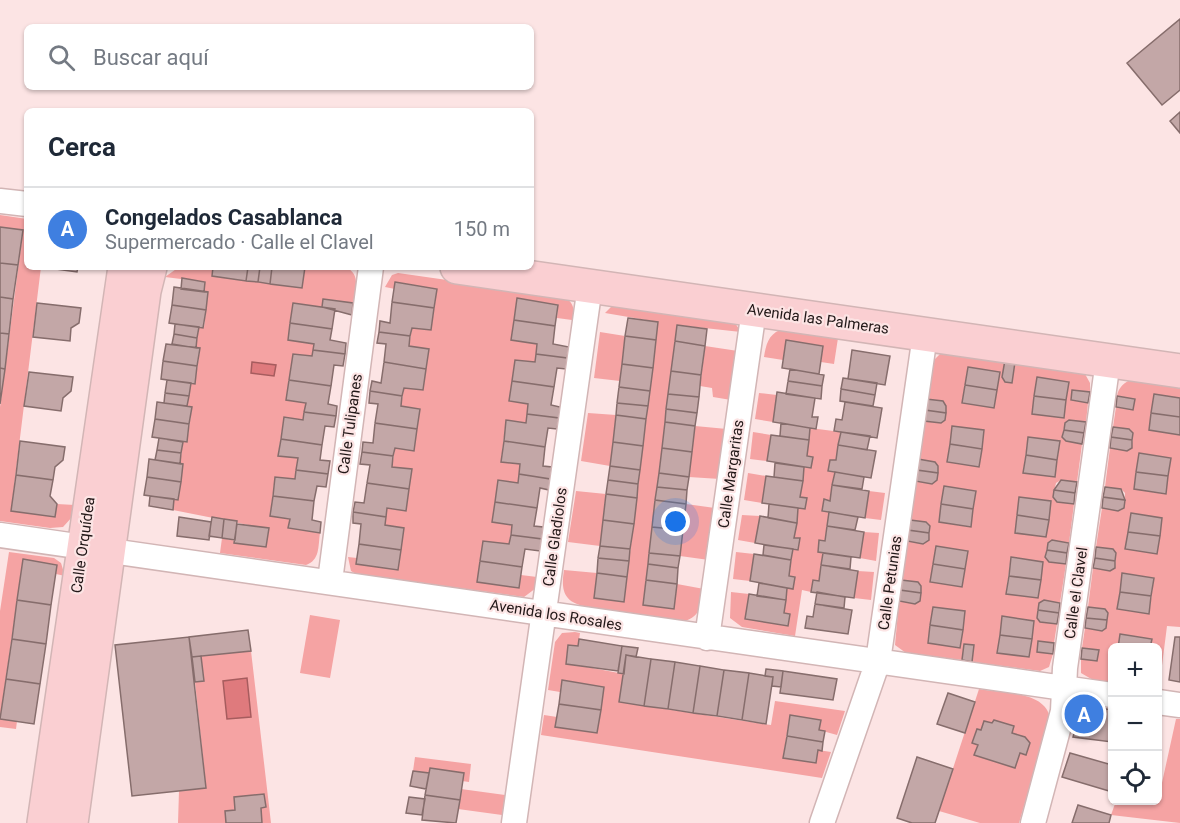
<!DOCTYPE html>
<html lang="es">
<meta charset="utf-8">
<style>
body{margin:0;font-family:Roboto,sans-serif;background:#f2f2f3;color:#1f2937}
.controls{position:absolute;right:18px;bottom:18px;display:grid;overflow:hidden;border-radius:9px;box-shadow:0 2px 4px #0004}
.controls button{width:54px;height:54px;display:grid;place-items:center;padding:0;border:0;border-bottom:2px solid #e0e1e3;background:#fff;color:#1f2937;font:30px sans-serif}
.you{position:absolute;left:676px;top:522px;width:21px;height:21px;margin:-15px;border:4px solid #fff;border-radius:50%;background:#1a73e8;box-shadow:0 0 0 9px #1a73e833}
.badge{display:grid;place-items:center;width:39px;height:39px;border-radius:50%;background:#2563eb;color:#fff;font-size:20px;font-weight:700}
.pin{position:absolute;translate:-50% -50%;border:3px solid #fff;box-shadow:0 2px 6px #0006}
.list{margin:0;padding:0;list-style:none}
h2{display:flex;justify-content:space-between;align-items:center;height:78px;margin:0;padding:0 24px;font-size:26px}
h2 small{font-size:20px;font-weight:400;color:#747a83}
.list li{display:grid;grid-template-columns:39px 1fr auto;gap:18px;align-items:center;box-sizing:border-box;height:84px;padding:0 24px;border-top:2px solid #e0e1e3}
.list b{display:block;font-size:22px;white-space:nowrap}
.list p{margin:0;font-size:20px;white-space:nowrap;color:#747a83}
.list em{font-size:20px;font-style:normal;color:#747a83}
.icon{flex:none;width:33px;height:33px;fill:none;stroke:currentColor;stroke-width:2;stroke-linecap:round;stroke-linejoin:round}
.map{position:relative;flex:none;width:1180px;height:823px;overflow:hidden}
.search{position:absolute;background:#fff;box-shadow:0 2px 4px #0004;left:24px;top:24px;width:510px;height:66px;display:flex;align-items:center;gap:15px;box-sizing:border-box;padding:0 21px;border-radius:9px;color:#747a83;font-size:22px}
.panel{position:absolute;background:#fff;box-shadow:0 2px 4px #0004;left:24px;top:108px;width:510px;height:162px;border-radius:9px}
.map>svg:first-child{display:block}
.green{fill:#f5a3a3;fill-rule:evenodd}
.water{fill:#df7a7d;stroke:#a65c5e;stroke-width:1.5}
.building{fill:#c3a7a7;stroke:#866d6c;stroke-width:1.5}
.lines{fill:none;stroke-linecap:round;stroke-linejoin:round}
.street-casing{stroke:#d2b5b5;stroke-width:27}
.secondary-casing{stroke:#d2b5b5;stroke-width:36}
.street{stroke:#fff;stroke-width:24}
.secondary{stroke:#facfd2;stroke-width:33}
.labels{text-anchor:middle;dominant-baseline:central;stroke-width:4.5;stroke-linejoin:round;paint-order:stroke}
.street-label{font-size:15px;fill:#211717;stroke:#fce4e4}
</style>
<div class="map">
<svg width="1180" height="823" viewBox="0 0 1180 823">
<rect width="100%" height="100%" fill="#fce4e4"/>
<path class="green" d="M0,215l27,4v48h14l-30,244 44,6 2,-13 18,1 -2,11 -10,11 -13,1 -50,-7v-114l23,-176 -23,-4z
M179,267h166c16,6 11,23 8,36l-29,-4 -2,8 -29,-4 -5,37 26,4 -2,12 -19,-2 -7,46 20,3 -3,17 -19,-2 -6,37 20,3 -3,21 -20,-2 -5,39 20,3 -1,9 31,5c-2,14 0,27 -14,32l-86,-12 2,-15 44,9 3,-18 -96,-19 1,-11h4l5,-34 -3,-1 3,-22h4l5,-35 -5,-1 4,-23h4l5,-34 -4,-1 3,-21h5l4,-34 -4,-1 1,-10 -40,-5z
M398,273l167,24c9,7 10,12 7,23l-15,-2 1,-13 -41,-7 -6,42 26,4 -2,18 -20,-2 -6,41 19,3 -2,19 -20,-3 -5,41 19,3 -2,19 -20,-2 -6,41 20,3 -3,19 -32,38 42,6 2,-13 16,2 -1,11 -12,9 -168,-23 -5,-3 -3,-14 9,1v6l41,6 -13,-45 2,-17 19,3 5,-42 -19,-2 3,-19 19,2 6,-41 -19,-3 3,-18 19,2 6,-41 -20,-3 3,-18 19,2 6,-41 -41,-6 -1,6 -10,-2 7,-12z
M613,305l122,18 6,9 -64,-7 -34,280 31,4 3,-25 27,5c-3,15 -3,27 -19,32l-102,-15c-20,-5 -22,-17 -19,-36l33,3 -3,25 30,4 34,-280 -53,-9z
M780,330l58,8 -4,26 -13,-2 2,-16 -37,-6 -3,20 -19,-3c2,-12 4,-22 16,-27z
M600,332l25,4 -5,45 -26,-3z
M705,346l33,5 -7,49 -18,-3 -1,-9 -12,-2z
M941,353l64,7 -3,17 3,5 7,1 3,-21 70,12 5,9v9l-17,-2 -2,10 17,3 -2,19 -17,-2 -4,3 -3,14 4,4 16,3 -5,38 -16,-2 -5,3 -3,14 4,5 17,2 -5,39 -17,-3 -4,3 -3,14 21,7 -6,39 -16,-3 -5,3 -2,15 3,4 17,2 -3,19 -16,-2 -1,11 16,2 -4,13 -9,4 -68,-9 2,-17 -10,-1 -2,16 -56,-7 -11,-8 4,-44 16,3 5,-4 1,-14 -3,-4 -17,-2 6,-39 16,3 6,-4 1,-14 -3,-4 -17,-2 5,-39 17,3 5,-4 1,-14 -3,-4 -17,-3 6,-38 16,2 5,-3 1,-14 -3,-4 -17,-3 7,-38zM968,367l31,5 -5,36 -32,-6zM1037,378l31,4 -4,36 -32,-5zM953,426l31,5 -2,18 -35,13zM1028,437l32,4 -5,36 -32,-4zM944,486l32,5 -6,36 -31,-5zM1019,497l32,4 -5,36 -31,-4zM936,546l32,5 -6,36 -31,-5zM1011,557l32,5 -5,35 -32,-4zM933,607l32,4 -5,36 -32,-4zM1002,617l32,4 -5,36 -31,-4z
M1133,379l47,7v12l-26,-4 -5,36 31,5v192l-13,-1 -8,63 -1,-41 -8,-1 1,-8 -31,-5 -2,13 -6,1v35l-19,-3 -12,-7v-14l16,2 2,-11 -17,-2 3,-20 17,3 4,-3 2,-15 -3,-4 -17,-2 5,-39 17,3 5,-3 1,-15 -3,-4 -17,-2 6,-39 17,3 5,-3 1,-15 -4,-4 -16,-2 5,-39 22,-1 1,-14 -3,-4 -17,-2 3,-20 17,3 -16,-14c1,-8 8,-15 16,-17zM1139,453l32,5 -6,36 -31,-5zM1131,513l31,5 -5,36 -31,-5zM1123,573l31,5 -5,36 -32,-5z
M759,393l18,2 -4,27 -18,-3z
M588,413l28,2 -6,51 -29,-5z
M695,426l32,3 -7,50 -31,-2z
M810,428l31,4 -5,28h-6l-2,10 7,2 -5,29 -6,-1 -2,10 7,2 -4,29h-6l-1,11 5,1 -4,28 -6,-1 -2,12 -9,-2 -7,46 -53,-9 -12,-9 1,-26 18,2 35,19 3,-25 8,-11 -6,-1 4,-27 6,-11h-5l4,-30 7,1 2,-11 -7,-1 4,-30 7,1 2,-11 -6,-1z
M753,432l18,3 -4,26 -17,-2z
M748,473l18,3 -4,27 -18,-3z
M576,491l30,3 -6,52 -32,-4z
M869,491l16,2 -4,27 -16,-2z
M686,504l29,4 -6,52 -29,-4z
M742,515l18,1 -5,27 -17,-3z
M864,532l15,1 -3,28 -16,-3z
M9,552l45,6 7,5 4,13 -9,-2 1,-9 -34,-5 -23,158 17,3 -1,8 -16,-2v-116z
M736,552l18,2 -4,27 -17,-2z
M858,571l16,1 -3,28 -17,-2z
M310,615l30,5 -10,58 -30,-5z
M575,632l5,1 -2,13 -10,-1 -2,18 58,11 -4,28 151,23 4,-24 70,10 -8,24 -18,-5 1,-10 -30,-5 -7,42 35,-7 13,2 -9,26 -281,-43 3,-20 13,2 -2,10 42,6 7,-46 -42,-7 -2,12 -12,-2 7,-48 7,-9z
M251,651l20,172h-93l1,-32 27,-3 -11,-106 9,-1 -3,-25z
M979,689c22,4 68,2 71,30l-31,104h-39l-41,-12z
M1176,719h4v104l-69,-8 5,-14h42z
M415,757l56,7 -2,18 -7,-1 1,-8 -33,-5 -1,5 -16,-2z
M461,789l44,6 -3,20 -44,-6z"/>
<path class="water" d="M252,362l24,3 -2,11 -23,-3z
M247,678l4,39 -24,2 -4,-38z"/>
<path class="building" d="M1180,19v71l-18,15 -35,-42z
M1180,112v21l-10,-12z
M0,227l23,3 -5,35 -18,-2z
M0,263l18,2 -5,34 -13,-2z
M41,267h37l-1,5z
M213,267h35l-2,14 -34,-5z
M248,267h12l-2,15 -12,-1z
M260,267h12l-2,17 -12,-2z
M272,267h33l-3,21 -32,-4z
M182,278l23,4 -1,10 -23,-3z
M395,282l42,7 -3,19 -42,-6z
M174,287l34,5 -2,18 -34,-5z
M0,297l13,2 -4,35 -9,-1z
M517,298l41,7 -3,21 -41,-6z
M323,299l30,4 -1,12 -30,-8z
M392,302l42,6 -3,22 -19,-2 -2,8 -31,-4 1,-11 10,2z
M37,303l44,5 -2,15 -8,5 -1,13 -37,-4z
M293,303l42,6 -3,20 -42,-6z
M172,305l34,5 -3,18 -34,-5z
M628,318l30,4 -2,18 -31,-4z
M514,320l41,6 -2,18 16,3 -2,11 -31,-4 1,-10 -26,-4z
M290,323l42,6 -2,11 16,3 -1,11 -32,-4 1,-6 -26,-4z
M175,324l24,3 -2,11 -23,-4z
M677,325l30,4 -2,17 -30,-5z
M379,332l31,4 -1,10 20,3 -3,20 -42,-7 2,-18 -9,-1z
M0,333l9,1 -4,35 -5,-1z
M174,334l23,4 -1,10 -24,-4z
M625,336l31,4 -3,28 -31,-4z
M786,340l37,6 -4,28 -37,-6z
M675,341l30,5 -4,29 -30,-4z
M166,344l34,4 -3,18 -34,-5z
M313,350l32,4 -2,12 -9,-1 -3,21 -42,-6 4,-26 19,2z
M852,350l38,6 -5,29 -37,-6z
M536,354l31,4 -1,11 -9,-1 -3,19 -42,-6 3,-21 20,2z
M1005,360l10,2 -3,21 -7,-1 -3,-5z
M163,361l34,5 -2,18 -34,-5z
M384,362l42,7 -3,21 -19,-2 -2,8 -32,-5 2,-10 9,2z
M622,364l31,4 -3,23 -31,-4z
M968,367l32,5 -3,18 -32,-5z
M0,368l5,1 -5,35z
M790,369l34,6 -2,11 -34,-5z
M671,371l30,4 -2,22 -31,-3z
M29,372l44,5 -2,14 -8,7 -2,13 -37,-5z
M1037,377l32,5 -3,18 -32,-4z
M843,378l34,5 -2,12 -34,-6z
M167,380l24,3 -2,13 -24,-3z
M289,380l42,6 -3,18 9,2 -1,10 -32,-4 2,-9 -20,-3z
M512,381l42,6 -3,18 9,2 -1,11 -32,-4 1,-10 -19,-3z
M788,381l34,5 -1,13 -35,-5z
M965,385l32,5 -3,18 -32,-5z
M619,387l31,4 -2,15 -31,-3z
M841,389l34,6 -2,11 -33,-5z
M1072,390l18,2 -2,11 -17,-3z
M370,391l32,5 -1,10 19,3 -3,20 -42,-6 3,-19 -9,-1z
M777,392l38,6 -3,19h6l-2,12 -43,-7z
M165,393l24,3 -2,10 -23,-3z
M668,394l31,3 -2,16 -31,-4z
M1154,394l26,4v19l-29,-4z
M1034,396l32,4 -2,18 -32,-4z
M1117,396l18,3 -2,11 -17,-3z
M926,399l17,2 3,5v7l-21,-3z
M157,402l35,5 -3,17 -34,-5z
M845,402l37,6 -5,30 -43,-7 2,-12 6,1z
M617,403l31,3 -2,13 -30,-4z
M666,409l31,4 -2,13 -30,-4z
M925,410l21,3 -1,7 -4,3 -17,-2z
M304,412l32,4 -2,11 -9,-1 -3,19 -41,-6 3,-22 19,3z
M1151,413l29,4v18l-31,-5z
M527,414l32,4 -2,11 -9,-1 -3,19 -41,-6 2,-21 20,3z
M616,415l30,4 -3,27 -30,-4z
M155,419l34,5 -2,18 -35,-5z
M1069,420l17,2 -2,11 -20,-3 1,-7z
M665,422l30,4 -3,26 -30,-4z
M375,423l42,6 -3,22 -19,-3 -2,8 -31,-4 1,-10 10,1z
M781,423l29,5 -1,12 -29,-4z
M952,426l32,4 -2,19 -32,-5z
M1113,427l16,2 4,4 -1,7 -21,-3z
M1064,430l20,3 -2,11 -16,-3 -4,-4z
M841,432l29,4 -3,14 -29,-5z
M771,435l38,5 -2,16 6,1 -2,11 -44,-7z
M1028,437l32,4 -3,19 -31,-5z
M1111,437l21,3v8l-5,3 -17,-3z
M159,438l24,4 -2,11 -24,-3z
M281,439l41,6 -2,15 10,1 -2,13 -32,-4 2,-12 -20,-2z
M20,441l45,6 -2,13 -8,7 -2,13 -37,-5z
M504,441l41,6 -2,19 9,1 -2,12 -31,-5 1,-10 -19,-2z
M613,442l30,4 -3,24 -30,-4z
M950,444l32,5 -3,18 -32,-5z
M838,445l38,6 -5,27 -43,-7 2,-11h6z
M662,448l30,4 -3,25 -30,-4z
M157,450l24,3 -1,11 -25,-4z
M362,452l31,4 -1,11 20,2 -3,20 -42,-6 3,-18 -10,-1z
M1139,453l32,5 -3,18 -32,-4z
M1026,455l31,5 -2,17 -32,-4z
M149,459l34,5 -2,18 -34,-5z
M918,459l17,3 3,4v7l-21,-3z
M775,463l29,4 -1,14 -29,-4z
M610,466l30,4 -2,14 -30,-4z
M296,470l32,4 -2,13 -9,-1 -3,15 -41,-5 2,-19 20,2z
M917,470l21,3 -1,7 -5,4 -17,-3z
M835,472l29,5 -2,12 -30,-4z
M1136,472l32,4 -2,18 -32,-5z
M659,473l30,4 -2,13 -30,-3z
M519,474l31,5 -1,11 -9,-2 -3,20 -42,-6 3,-22 20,3z
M16,475l37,5 -3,16 7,8 -2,13 -44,-6z
M766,476l37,5 -3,16 7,1 -2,11 -43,-6z
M147,477l34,5 -3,18 -34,-5z
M608,480l30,4 -1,14 -31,-4z
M1061,480l16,2 -2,11 -21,-3z
M367,483l42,6 -3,22 -19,-3 -1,9 -33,-5 2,-10 9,1z
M832,485l37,6 -4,27 -43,-7 2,-12 6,2z
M944,486l32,5 -3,18 -32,-5z
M657,487l30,3 -1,14 -31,-4z
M1105,487l16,2 4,11 -22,-3z
M1054,490l21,3 -1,11 -17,-2 -4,-5z
M606,494l31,4 -3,26 -31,-4z
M150,496l24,3 -1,11 -24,-4z
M273,496l41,5 -2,19 9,2 -1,11 -32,-5 2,-9 -20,-3z
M1019,497l32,4 -2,19 -32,-5z
M1103,497l22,3 -1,8 -6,3 -16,-3z
M655,500l31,4 -3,26 -31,-3z
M495,502l42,6 -3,18 9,1 -1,12 -31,-4 1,-10 -20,-3z
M769,504l29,4 -1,15 -29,-5z
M941,504l32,5 -2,18 -32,-5z
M353,512l33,5 -1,8 19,3 -3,22 -42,-6 2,-20 -8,-1z
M829,512l29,5 -3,13 -28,-4z
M1131,513l31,5 -2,18 -32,-4z
M1017,515l32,5 -3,17 -31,-4z
M760,516l37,7 -3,15h6l-2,12 -43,-7z
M179,517l32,5 -2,18 -32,-4z
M212,517l12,2 -2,19 -13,-2z
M224,519l13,2 -2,19 -13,-2z
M603,520l31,4 -4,25 -30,-3z
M910,520l16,2 4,4 -1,7 -21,-3z
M237,524l32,4 -3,19 -32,-4z
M827,526l37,6 -4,26 -42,-6 1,-12 6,1z
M652,527l31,3 -3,26 -31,-3z
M908,530l21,3v7l-6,4 -16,-3z
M1128,532l32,4 -3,18 -32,-5z
M511,535l31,4 -2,12 -15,-2 -3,18 -42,-6 3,-20 26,3z
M1052,540l17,3 -2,10 -20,-3 1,-7z
M359,544l42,6 -3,20 -42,-6z
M764,545l29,4 -2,11 -28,-5z
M600,546l30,3 -1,12 -31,-3z
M936,546l32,5 -3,18 -32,-5z
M1096,547l17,2 3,4 -1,8 -20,-3z
M1047,550l20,3 -1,11 -17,-2 -4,-5z
M649,553l31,3 -2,12 -30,-4z
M823,553l28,4 -1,12 -29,-4z
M754,554l37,6 -2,16 6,1 -2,12 -43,-8z
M1011,557l32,5 -2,18 -32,-4z
M598,558l31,3 -2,16 -30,-4z
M1095,558l20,3v7l-5,3 -17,-3z
M23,559l34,6 -6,40 -34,-5z
M480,561l42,6 -3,21 -42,-6z
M648,564l30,4 -1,16 -31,-4z
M933,564l32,5 -3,18 -32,-5z
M821,565l37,6 -4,27 -43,-6 2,-12 6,1z
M597,573l30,4 -3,25 -30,-4z
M1122,573l32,5 -3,18 -31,-4z
M1009,576l32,4 -3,18 -32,-4z
M646,580l31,4 -3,25 -31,-4z
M901,580l17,2 3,4v7l-21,-3z
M759,583l28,5 -1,12 -29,-4z
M900,590l21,3 -1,8 -5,3 -16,-3z
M817,592l28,5 -1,11 -29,-4z
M1120,592l31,4 -2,18 -32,-5z
M749,594l37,6 -2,13 6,1 -2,12 -43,-7z
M17,600l34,5 -5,39 -34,-5z
M1044,600l16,3 -1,10 -21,-3 1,-7z
M815,604l37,6 -4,24 -43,-6 2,-12 6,1z
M933,607l32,4 -2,19 -33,-5z
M1088,607l17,2 3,4 -1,7 -21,-2z
M1038,610l21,3 -2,11 -17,-2 -3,-4z
M1002,616l32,5 -2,18 -32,-4z
M1086,618l21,2 -1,8 -4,3 -17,-3z
M930,625l33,5 -3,18 -32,-5z
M248,630l3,21 -59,6 -3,-20z
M1120,634l32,5 -2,9h-32z
M1000,635l32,4 -3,18 -32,-4z
M189,637l17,151 -74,8 -17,-151z
M1175,637h5v45l-11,-2z
M12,639l34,5 -6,40 -34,-5z
M579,639l43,7 -4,25 -52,-7 2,-19 10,1z
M1038,641l16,2 -1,11 -16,-2z
M964,644l10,1 -2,17 -10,-2z
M622,646l16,2 -2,9 -10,-2 -2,19 -6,-1z
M1082,648l17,2 -2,11 -16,-2z
M626,655l25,4 -7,47 -25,-4z
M201,656l3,25 -9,1 -3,-25z
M651,659l24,3 -7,47 -24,-3z
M675,662l25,4 -7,47 -25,-4z
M700,666l24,4 -7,46 -24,-3z
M766,669l17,2 -2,16 -9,-1 1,-9 -8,-1z
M724,670l25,3 -7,47 -25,-4z
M783,671l54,8 -4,21 -53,-7z
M749,673l24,4 -7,47 -24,-4z
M6,679l34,5 -6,40 -34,-5z
M562,680l42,7 -3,23 -42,-6z
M948,693l27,9 -10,31 -28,-9z
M559,704l42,6 -4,23 -42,-6z
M1082,705l30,5v32l-39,-5z
M790,715l31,5 -2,10 6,1 -2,11 -36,-6z
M994,720l20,6 -2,7 13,4 5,6 -4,12 -6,-2 -5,15 -41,-13 4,-10 -6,-2 5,-14 4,1 3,-9 8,2z
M787,736l36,6 -1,9 -4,-1 -2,13 -33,-5z
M1070,753l42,12 -3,26 -47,-14z
M917,757l36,12 -18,54h-23l-15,-5z
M430,768l34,5 -4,27 -35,-5z
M413,771l16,2 -3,16 -16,-3z
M264,794l2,13 -5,1 1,15h-36l-1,-12 10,-1 -1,-13z
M425,795l35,5 -4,23 -34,-3z
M409,797l16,2 -3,16 -16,-2z
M1078,805l33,10 -2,8h-37z"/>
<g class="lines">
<g class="street-casing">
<path id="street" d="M0,201l27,3
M0,535l1112,160
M330,581l41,-314
M707,638l47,-328
M1158,702l22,3
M514,823l76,-537
M822,823l56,-162 47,-326
M1033,823l30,-112 2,-43 43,-307"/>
</g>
<g class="secondary-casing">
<path id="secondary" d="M457,267l723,104
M44,823l81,-556
M71,823l73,-532 6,-24"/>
</g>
<use href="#street" class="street"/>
<use href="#secondary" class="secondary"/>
</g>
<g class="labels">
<g class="street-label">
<text transform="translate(818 319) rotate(8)">Avenida las Palmeras</text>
<text transform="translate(350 424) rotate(-82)">Calle Tulipanes</text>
<text transform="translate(731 474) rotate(-82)">Calle Margaritas</text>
<text transform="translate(555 537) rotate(-82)">Calle Gladiolos</text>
<text transform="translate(83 545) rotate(-82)">Calle Orquídea</text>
<text transform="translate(890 583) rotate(-82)">Calle Petunias</text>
<text transform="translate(1076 593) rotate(-82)">Calle el Clavel</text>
<text transform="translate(556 615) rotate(9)">Avenida los Rosales</text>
</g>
</g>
</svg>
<div class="controls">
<button>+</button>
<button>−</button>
<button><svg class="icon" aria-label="locate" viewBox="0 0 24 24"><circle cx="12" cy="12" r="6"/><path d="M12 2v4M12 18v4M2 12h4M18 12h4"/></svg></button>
</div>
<div class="you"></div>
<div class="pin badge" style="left:1084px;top:714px;background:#3f7fe0">A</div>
<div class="search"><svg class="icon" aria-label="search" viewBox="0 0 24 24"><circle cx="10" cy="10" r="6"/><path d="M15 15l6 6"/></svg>Buscar aquí</div>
<section class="panel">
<h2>Cerca<small></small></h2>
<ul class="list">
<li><span class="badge" style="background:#3f7fe0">A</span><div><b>Congelados Casablanca</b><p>Supermercado · Calle el Clavel</p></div><em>150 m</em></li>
</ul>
</section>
</div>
